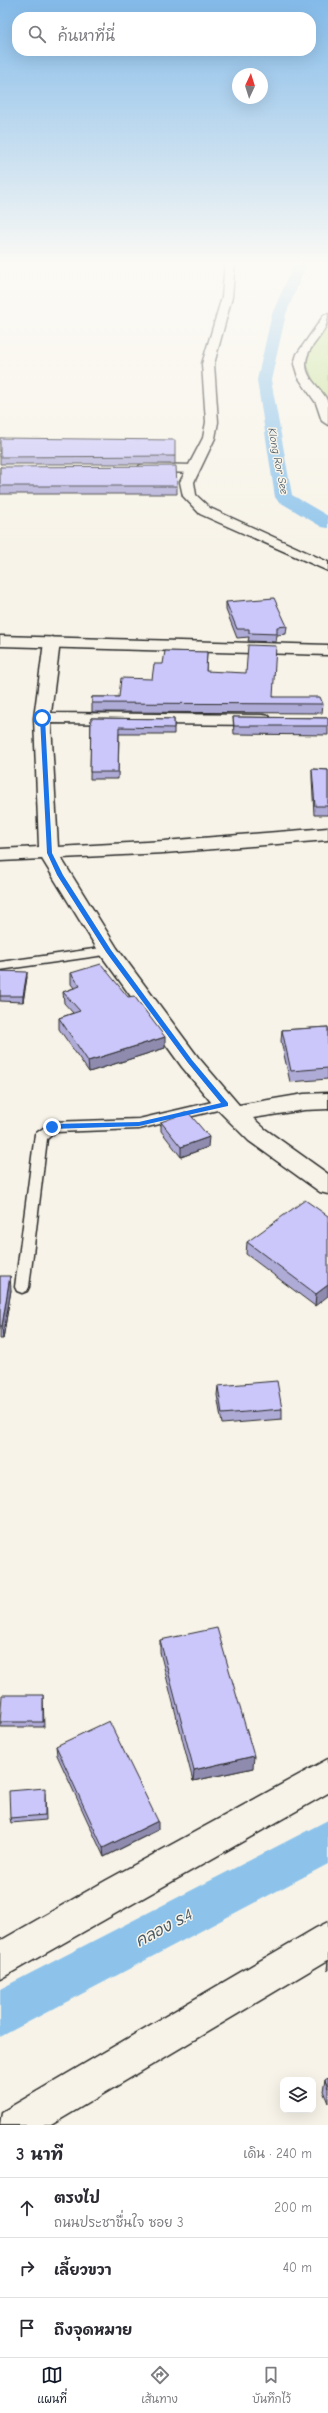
<!DOCTYPE html>
<html lang="th">
<meta charset="utf-8">
<style>
body{margin:0;font-family:"Comic Neue","Playpen Sans Thai",sans-serif;background:#f2f2f3;color:#2b2b33}
.controls{position:absolute;right:12px;bottom:12px;display:grid;overflow:hidden;border-radius:8px;box-shadow:0 4px 16px #0002}
.controls button{width:36px;height:36px;display:grid;place-items:center;padding:0;border:0;border-bottom:1px solid #e1e1e2;background:#fff;color:#2b2b33;font:20px sans-serif}
.compass{position:absolute;left:232px;top:68px;width:36px;height:36px;border-radius:50%;background:#fff;box-shadow:0 4px 16px #0002;rotate:4deg}
.stop{position:absolute;width:12px;height:12px;margin:-9px;border:3px solid #1a73e8;border-radius:50%;background:#fff}
.stop.end{background:#1a73e8;border-color:#fff;box-shadow:0 1px 4px #0008}
.list{margin:0;padding:0;list-style:none}
h2{display:flex;justify-content:space-between;align-items:center;height:52px;margin:0;padding:0 16px;font-size:17px}
h2 small{font-size:13px;font-weight:400;color:#7c7c81}
.list li{display:grid;grid-template-columns:26px 1fr auto;gap:12px;align-items:center;box-sizing:border-box;height:60px;padding:0 16px;border-top:1px solid #e1e1e2}
.list b{display:block;font-size:15px;white-space:nowrap}
.list p{margin:0;font-size:13px;white-space:nowrap;color:#7c7c81}
.list em{font-size:13px;font-style:normal;color:#7c7c81}
.icon{flex:none;width:22px;height:22px;fill:none;stroke:currentColor;stroke-width:2;stroke-linecap:round;stroke-linejoin:round}
.map{position:relative;flex:none;width:328px;height:2125px;overflow:hidden}
.search{position:absolute;background:#fff;box-shadow:0 4px 16px #0002;left:12px;right:12px;top:12px;height:44px;display:flex;align-items:center;gap:10px;box-sizing:border-box;padding:0 14px;border-radius:16px;color:#7c7c81;font-size:15px}
.sheet{height:232px;background:#fff}
nav{display:flex;justify-content:space-around;align-items:center;box-sizing:border-box;height:56px;border-top:1px solid #e1e1e2;background:#fff;font-size:11px;color:#7c7c81}
nav a{display:grid;justify-items:center;gap:2px}
nav .on{color:#111827}
.map>svg:first-child{display:block}
.green{fill:#c7e198;stroke:#798662}
.lines{fill:none;stroke-linecap:round;stroke-linejoin:round}
.canal{fill:#8dc3eb;fill-rule:evenodd}
.lane-casing{stroke:#2b2b2b;stroke-width:3}
.street-casing{stroke:#2b2b2b;stroke-width:3}
.secondary-casing{stroke:#2b2b2b;stroke-width:3}
.lane{fill:#f7f3e8;fill-rule:evenodd}
.street{fill:#f7f3e8;fill-rule:evenodd}
.secondary{fill:#f7f3e8;fill-rule:evenodd}
.wall{fill:#afabd7;stroke:#2b2b2b}
.shaded-wall{fill:#8e8baf;stroke:#2b2b2b}
.building{fill:#cbc7fa;stroke:#2b2b2b}
.route{fill:#1a73e8}
.labels{text-anchor:middle;dominant-baseline:central;stroke-width:3;stroke-linejoin:round;paint-order:stroke}
.far-water-label{font-size:11px;font-style:italic;fill:#485965;stroke:#f7f3e8}
.near-water-label{font-size:16px;font-style:italic;fill:#485965;stroke:#f7f3e8}
</style>
<div class="map">
<svg width="328" height="2125" viewBox="0 0 328 2125">
<rect width="100%" height="100%" fill="#f7f3e8"/>
<filter id="ink" filterUnits="userSpaceOnUse"><feTurbulence type="fractalNoise" baseFrequency=".025" numOctaves="2"/><feDisplacementMap in="SourceGraphic" scale="8" xChannelSelector="R" yChannelSelector="G"/><feConvolveMatrix kernelMatrix="1 2 1 2 8 2 1 2 1" color-interpolation-filters="sRGB"/></filter>
<g filter="url(#ink)">
<path class="green" d="M328,313v108l-25,-67z"/>
<g class="lines">
<path class="canal" d="M295,261h13l-22,53 -15,66 21,115 36,21v12l-6,-1 -44,-26 -3,-4 -18,-117 15,-66z
M328,1820v44l-328,173v-48z"/>
<g class="lane-casing">
<path id="lane" d="M108,947l6,4 -2,3 -112,16v-8z
M225,1099l5,2 2,3 -2,3 -91,22 -84,3 -8,7 -18,148 -2,4 -5,2 -5,-2 -2,-4 20,-153 17,-12 87,-3z"/>
</g>
<g class="street-casing">
<path id="street" d="M328,314c0,22 -21,30 -22,49 -1,17 18,26 22,40 0,6 0,15 0,22l-6,-4 -6,-18 -18,-26 -4,-13 3,-10 27,-39z
M145,464l47,1 7,4 -7,4 -52,-2 -2,-3 2,-3z
M52,637l8,5 -9,71 212,2 6,1 2,4 -2,4 -6,1 -212,-2 7,124 106,-6 164,-13v12l-164,13 -103,5 56,90 81,109 41,48 65,-11 24,-1v16l-24,1 -51,8 12,11 63,45v20l-8,-2 -71,-51 -32,-32 -35,-42 -81,-112 -59,-96 -42,2v-12l39,-2 -5,-129 10,-76z
M328,1759v34l-328,186v-38l105,-60z
M328,1922v38l-277,165h-51l2,-13 314,-184z"/>
</g>
<g class="secondary-casing">
<path id="secondary" d="M225,261h10l-3,36 -18,67 4,58 -3,16 -21,44 2,13 14,13 118,54v9l-128,-57 -17,-18 -3,-14 23,-44 3,-16 -4,-58 20,-67z
M0,636l328,9v10l-328,-9z"/>
</g>
<use href="#lane" class="lane"/>
<use href="#street" class="street"/>
<use href="#secondary" class="secondary"/>
</g>
<path class="wall" d="M0,438l175,18v8h-175z
M0,467l177,19v8h-177z
M226,602l61,24 -1,8 -9,1 -1,7 -28,-1 1,-4 -12,1 -11,-28z
M207,652l-1,19 67,26 50,7 -1,9 -230,-1v-15h27l33,-18 11,-15z
M233,717l95,1v17l-94,-1z
M91,718l83,1v15h-55l-1,45h-28z
M312,769l16,1v45h-14l-2,-37z
M0,971l27,6 -4,25 -23,-1z
M71,973l94,75 -76,24 -30,-43v-11l14,-5 -9,-10 -1,-11 11,-4 -3,-4z
M328,1027v52l-38,3 -9,-41 1,-11z
M161,1122l47,25 -27,10 -20,-26z
M328,1216l-13,90 -69,-52 1,-12z
M0,1276l11,14 -8,49h-3z
M218,1386l64,23v10l-60,5 -5,-29z
M160,1640l93,128 -60,13 -33,-129z
M43,1695l1,32h-43l-1,-6z
M56,1746l102,84 -54,27 -47,-102z
M45,1793l1,27 -35,3 -1,-5z
M328,1961v10l-1,-2z
M325,2080l3,8v15l-5,-12z"/>
<path class="shaded-wall" d="M27,972v5l-4,25v-6z
M165,1037v11l-76,24 -1,-11z
M209,1137l-1,10 -27,10v-10z
M10,1276l1,14 -8,49 -1,-13z
M328,1285v11l-13,10 1,-12z
M254,1756l-1,12 -60,13 1,-11z
M158,1821v9l-54,27 -1,-9z"/>
<path class="building" d="M0,438l175,2v16l-175,1z
M176,466l1,20h-177v-19z
M274,598l13,28 -10,1v7l-28,-1v-4h-12l-11,-27z
M248,645l28,1 -3,51h47l3,7 -231,-1v-6h27l2,-19 31,1 2,-15h9l2,-13 42,1 -1,19 40,2z
M233,717l95,1v8h-94z
M91,718l83,1v9l-55,-1 -1,45h-28z
M312,769l16,1v36h-13z
M101,964l27,33 6,-1 31,41 -77,24 -29,-43 21,-7 -17,-19 17,-6 -9,-13z
M0,971l27,1 -4,24h-23z
M328,1027v41l-37,3 -9,-41z
M188,1112l21,25 -28,10 -20,-25z
M305,1200l23,16v69l-12,9 -69,-52z
M0,1276h10l-8,50h-2z
M277,1381l5,28 -60,5 -4,-28z
M217,1628l37,128 -60,14 -34,-130z
M2,1695h41v27h-43z
M109,1721l49,100 -55,27 -47,-102z
M45,1788v27l-35,3 -1,-27z
M328,2078v10l-3,-8z"/>
</g>
<linearGradient id="sky" x2="0" y2="1"><stop stop-color="#83bae9"/><stop offset="0.47" stop-color="#fbfaf5"/><stop offset="1" stop-color="#fbfaf5" stop-opacity="0"/></linearGradient>
<rect width="328" height="559" fill="url(#sky)"/>
<path class="route" d="M42,716l3,2 7,135 11,22 48,75 81,110 36,43v3l-89,20 -87,3 -3,-2 3,-3 87,-2 82,-19 -33,-40 -82,-111 -49,-77 -10,-22 -7,-135z"/>
<g class="labels">
<g class="far-water-label">
<text transform="translate(278 461) rotate(79)">Klong Ror See</text>
</g>
<g class="near-water-label">
<text transform="translate(164 1928) rotate(-28)">คลอง ร.4</text>
</g>
</g>
</svg>
<div class="controls">
<button><svg class="icon" aria-label="layers" viewBox="0 0 24 24"><path d="M12 4l9 5-9 5-9-5zM3 14l9 5 9-5"/></svg></button>
</div>
<svg class="compass" viewBox="-18 -18 36 36"><path d="M0-13l5 13h-10z" fill="#e53935"/><path d="M0 13l5-13h-10z" fill="#7c7c81"/></svg>
<div class="stop" style="left:42px;top:718px"></div>
<div class="stop end" style="left:52px;top:1127px"></div>
<div class="search"><svg class="icon" aria-label="search" viewBox="0 0 24 24"><circle cx="10" cy="10" r="6"/><path d="M15 15l6 6"/></svg>ค้นหาที่นี่</div>
</div>
<section class="sheet">
<h2>3 นาที<small>เดิน · 240 m</small></h2>
<ul class="list">
<li><svg class="icon" aria-label="ahead" viewBox="0 0 24 24"><path d="M12 20V5M6 11l6-6 6 6"/></svg><div><b>ตรงไป</b><p>ถนนประชาชื่นใจ ซอย 3</p></div><em>200 m</em></li>
<li><svg class="icon" aria-label="right" viewBox="0 0 24 24"><path d="M7 20v-9h11M14 6l5 5-5 5"/></svg><div><b>เลี้ยวขวา</b></div><em>40 m</em></li>
<li><svg class="icon" aria-label="arrive" viewBox="0 0 24 24"><path d="M6 21V4h12l-3 4 3 4H6"/></svg><div><b>ถึงจุดหมาย</b></div></li>
</ul>
</section>
<nav>
<a class="on"><svg class="icon" aria-label="map" viewBox="0 0 24 24"><path d="M3 6l6-2 6 2 6-2v14l-6 2-6-2-6 2zM9 4v14M15 6v14"/></svg>แผนที่</a>
<a><svg class="icon" aria-label="directions" viewBox="0 0 24 24"><path d="M12 3l9 9-9 9-9-9zM9 14v-3h6M13 9l2 2-2 2"/></svg>เส้นทาง</a>
<a><svg class="icon" aria-label="saved" viewBox="0 0 24 24"><path d="M7 4h10v16l-5-4-5 4z"/></svg>บันทึกไว้</a>
</nav>
